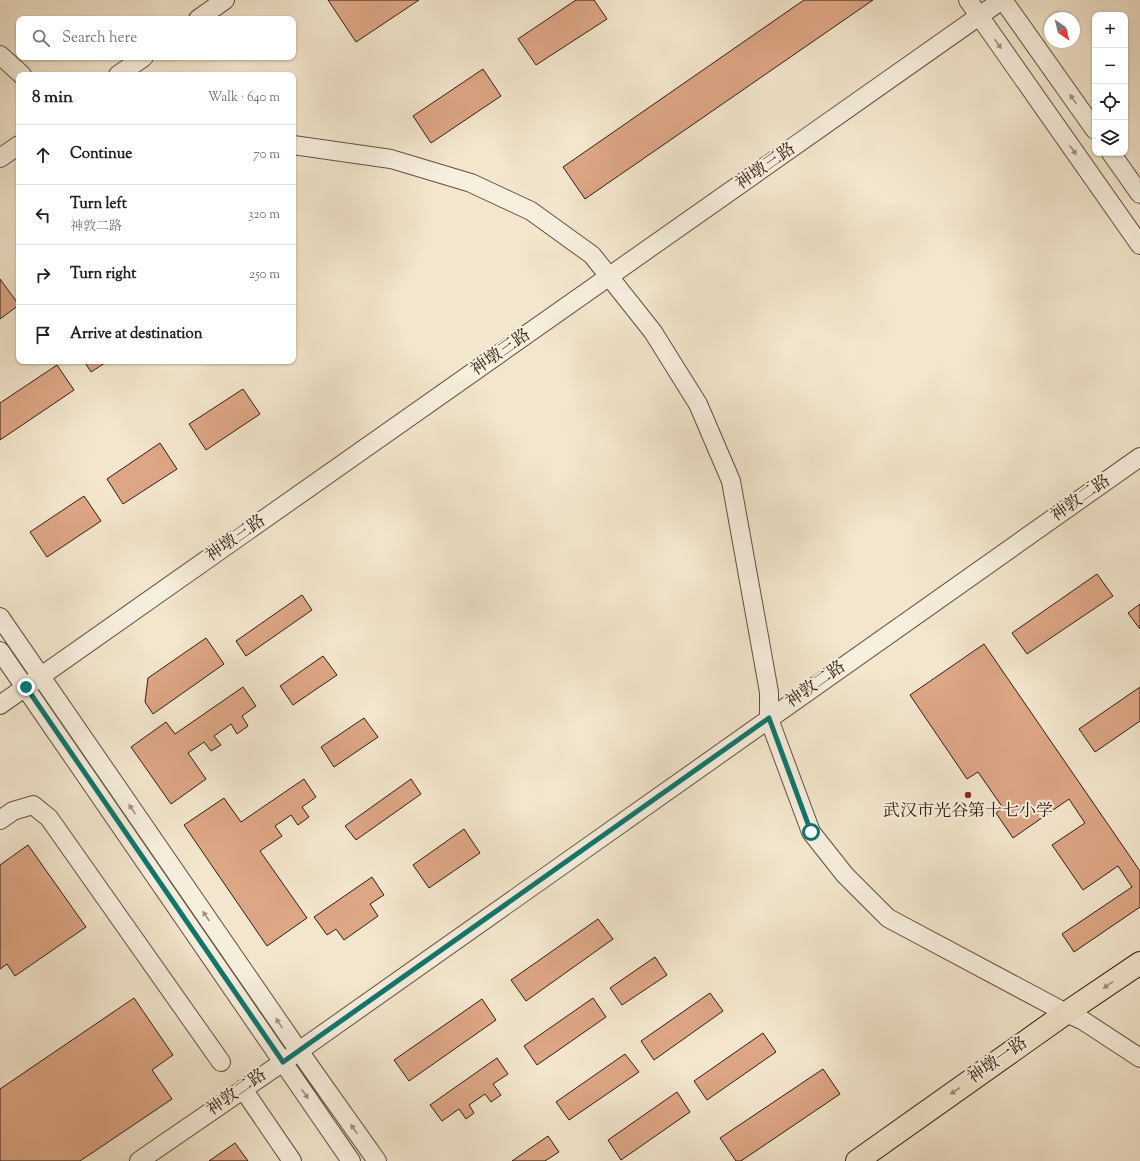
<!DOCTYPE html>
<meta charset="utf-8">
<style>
body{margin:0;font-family:"Sorts Mill Goudy","Noto Serif SC",serif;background:#f2f2f2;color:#222}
.controls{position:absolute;right:12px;top:12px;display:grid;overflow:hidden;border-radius:8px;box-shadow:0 1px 3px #0004}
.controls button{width:36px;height:36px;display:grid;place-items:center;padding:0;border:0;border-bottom:1px solid #e0e0e0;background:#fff;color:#222;font:20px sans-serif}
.compass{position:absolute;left:1044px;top:12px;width:36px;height:36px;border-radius:50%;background:#fff;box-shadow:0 1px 3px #0004;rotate:145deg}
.stop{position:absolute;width:12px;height:12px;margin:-9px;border:3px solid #0f766e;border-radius:50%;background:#fff}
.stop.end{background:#0f766e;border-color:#fff;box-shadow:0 1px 4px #0008}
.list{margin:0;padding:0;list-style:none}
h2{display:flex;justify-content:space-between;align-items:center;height:52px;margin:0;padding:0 16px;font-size:17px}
h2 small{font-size:13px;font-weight:400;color:#767676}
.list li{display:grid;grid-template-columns:26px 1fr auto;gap:12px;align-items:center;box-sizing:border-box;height:60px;padding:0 16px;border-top:1px solid #e0e0e0}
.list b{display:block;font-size:15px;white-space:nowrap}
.list p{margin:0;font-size:13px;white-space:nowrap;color:#767676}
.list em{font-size:13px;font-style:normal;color:#767676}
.icon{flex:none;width:22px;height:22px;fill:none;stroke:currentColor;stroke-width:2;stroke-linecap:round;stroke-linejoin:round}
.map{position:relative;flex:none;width:1140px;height:1161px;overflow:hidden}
.search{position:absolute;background:#fff;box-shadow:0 1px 3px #0004;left:16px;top:16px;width:280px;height:44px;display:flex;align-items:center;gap:10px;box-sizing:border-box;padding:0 14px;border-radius:8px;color:#767676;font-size:15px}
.panel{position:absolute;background:#fff;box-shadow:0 1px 3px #0004;left:16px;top:72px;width:280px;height:292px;border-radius:8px}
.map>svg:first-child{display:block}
.building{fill:#dda685;stroke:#301d12}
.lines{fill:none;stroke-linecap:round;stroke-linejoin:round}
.minor-casing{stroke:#614f41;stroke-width:20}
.major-casing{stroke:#301d12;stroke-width:24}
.minor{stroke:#f7efde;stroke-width:18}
.major{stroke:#f3e6cd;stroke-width:22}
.oneway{fill:#9d9082}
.oneway2{fill:#9b8c79}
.route{stroke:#0f766e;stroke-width:5}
.poi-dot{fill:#8f2418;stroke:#f7efde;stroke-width:1.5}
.labels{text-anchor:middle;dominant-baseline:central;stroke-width:4;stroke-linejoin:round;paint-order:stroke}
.street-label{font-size:17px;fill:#301d12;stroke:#f7efde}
.poi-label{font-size:17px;fill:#301d12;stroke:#f7efde}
</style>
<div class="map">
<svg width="1140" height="1161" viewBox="0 0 1140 1161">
<rect width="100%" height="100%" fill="#f3e6cd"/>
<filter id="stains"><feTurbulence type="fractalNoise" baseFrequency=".005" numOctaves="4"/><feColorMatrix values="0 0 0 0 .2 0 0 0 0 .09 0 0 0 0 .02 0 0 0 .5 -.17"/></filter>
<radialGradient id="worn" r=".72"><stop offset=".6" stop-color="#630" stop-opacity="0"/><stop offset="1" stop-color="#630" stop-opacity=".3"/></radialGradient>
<path class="building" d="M328,0h91l-63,42z
M576,0h18l13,19 -71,46 -18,-26z
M804,0h69l-288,199 -22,-32z
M483,69l18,27 -70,47 -18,-27z
M0,279l19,26 -19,14z
M84,361h24l-17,11z
M57,365l17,25 -74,50v-37z
M243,389l17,25 -54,36 -17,-26z
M160,443l17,26 -54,35 -16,-25z
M84,496l17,25 -54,36 -17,-25z
M1097,574l16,22 -86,58 -15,-21z
M302,595l10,15 -66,46 -10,-15z
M1140,604v25l-12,-16z
M206,638l18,26 -71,50 -8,-12 3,-24z
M984,644l156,227v36l-66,45 -12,-18 70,-47 -14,-21 -35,24 -31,-45 33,-22 -16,-24 -56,39 -17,-25 7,-5 -25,-36 -11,7 -57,-84z
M323,656l14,19 -44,30 -13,-19z
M243,687l13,19 -14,10 6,10 -11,8 -6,-10 -17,12 7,9 -10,6 -7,-9 -16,11 18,26 -35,25 -40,-57 35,-25 9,12z
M1140,687v34l-45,31 -16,-23z
M364,718l14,19 -44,30 -13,-20z
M304,779l12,18 -14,10 7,10 -11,8 -7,-10 -16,11 7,10 -22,15 47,67 -40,28 -83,-121 40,-27 17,24z
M411,779l10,15 -65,46 -11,-14z
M464,829l16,24 -51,35 -16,-23z
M28,845l58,82 -71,49 -8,-12 -7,5v-104z
M372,877l12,18 -14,9 8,12 -34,24 -8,-11 -9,6 -13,-18z
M598,919l15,20 -87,62 -15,-21z
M655,957l12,18 -45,30 -12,-17z
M710,993l13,18 -69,49 -13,-19z
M134,998l39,57 -21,15 20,29 -92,62h-80v-72z
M593,998l13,19 -69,48 -13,-19z
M482,999l14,21 -87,61 -15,-21z
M763,1033l13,19 -69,48 -13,-19z
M625,1054l14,18 -70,48 -13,-18z
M497,1058l11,16 -15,10 8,11 -10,7 -6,-8 -16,11 5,8 -8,6 -7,-10 -17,12 -12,-16z
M823,1069l17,25 -99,67h-5l-16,-23z
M677,1092l13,20 -69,48 -13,-20z
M548,1136l11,16 -14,9h-33z
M235,1143l13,18h-39z"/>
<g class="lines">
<g class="minor-casing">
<path id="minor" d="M968,0l172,245
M1003,0l92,130
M198,19l27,-19
M0,55l22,20
M118,75l26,-18
M293,145l98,14 80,24 60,28 61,44 61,77 45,72 33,77 38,211v27l42,113 34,43 43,43 178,95 16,7 58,38
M1111,153l29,41
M0,158l19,-13
M0,617l299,434 78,110
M0,651l351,510
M0,705l1002,-705
M0,820l13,-9 20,-6 16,13 172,244
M243,1089l49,72
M139,1161l160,-110 841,-594"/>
</g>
<g class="major-casing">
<path id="major" d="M857,1161l209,-148 74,-50"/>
</g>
<use href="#minor" class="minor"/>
<use href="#major" class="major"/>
</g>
<defs><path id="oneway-solid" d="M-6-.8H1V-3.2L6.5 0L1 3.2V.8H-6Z"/></defs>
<g class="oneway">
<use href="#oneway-solid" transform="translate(998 44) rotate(55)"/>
<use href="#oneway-solid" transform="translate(1073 99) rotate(-125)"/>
<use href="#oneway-solid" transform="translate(1073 150) rotate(55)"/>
<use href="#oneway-solid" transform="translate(132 809) rotate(-124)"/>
<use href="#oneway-solid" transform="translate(206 916) rotate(-124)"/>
<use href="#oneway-solid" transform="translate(279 1023) rotate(-124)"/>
<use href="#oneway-solid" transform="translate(305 1094) rotate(55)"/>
<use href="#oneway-solid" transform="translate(354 1129) rotate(-125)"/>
</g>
<g class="oneway2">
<use href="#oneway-solid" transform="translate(1108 985) rotate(146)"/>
<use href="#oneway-solid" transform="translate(955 1091) rotate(145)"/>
</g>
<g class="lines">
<path class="route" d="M26,687l257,375 486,-344 42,114"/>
</g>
<circle class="poi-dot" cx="968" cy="795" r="4"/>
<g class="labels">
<g class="street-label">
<text transform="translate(766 167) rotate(-35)">神墩三路</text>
<text transform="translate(501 353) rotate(-35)">神墩三路</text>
<text transform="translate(1081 499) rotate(-35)">神敦二路</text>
<text transform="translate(236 539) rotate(-35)">神墩三路</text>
<text transform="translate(816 685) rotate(-35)">神敦二路</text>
<text transform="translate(998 1061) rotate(-35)">神墩一路</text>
<text transform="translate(237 1093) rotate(-35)">神敦二路</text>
</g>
<g class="poi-label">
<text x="968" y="812">武汉市光谷第十七小学</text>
</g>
</g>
<rect width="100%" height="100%" filter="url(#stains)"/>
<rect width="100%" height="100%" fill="url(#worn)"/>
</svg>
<div class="controls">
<button>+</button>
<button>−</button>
<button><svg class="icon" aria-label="locate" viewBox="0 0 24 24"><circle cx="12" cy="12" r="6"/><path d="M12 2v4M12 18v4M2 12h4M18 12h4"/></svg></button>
<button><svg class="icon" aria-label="layers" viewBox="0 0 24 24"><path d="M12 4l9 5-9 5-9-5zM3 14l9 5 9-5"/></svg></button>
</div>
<svg class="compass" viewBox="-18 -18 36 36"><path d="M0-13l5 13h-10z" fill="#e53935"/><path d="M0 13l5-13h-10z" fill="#767676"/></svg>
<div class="stop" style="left:811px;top:832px"></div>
<div class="stop end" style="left:26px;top:687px"></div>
<div class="search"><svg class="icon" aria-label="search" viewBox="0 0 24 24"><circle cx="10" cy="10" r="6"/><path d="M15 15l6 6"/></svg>Search here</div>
<section class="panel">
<h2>8 min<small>Walk · 640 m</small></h2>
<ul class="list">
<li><svg class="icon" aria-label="ahead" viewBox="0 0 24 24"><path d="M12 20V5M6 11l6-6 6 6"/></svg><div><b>Continue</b></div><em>70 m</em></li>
<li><svg class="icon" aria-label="left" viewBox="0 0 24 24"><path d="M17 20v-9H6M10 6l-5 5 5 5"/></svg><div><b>Turn left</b><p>神敦二路</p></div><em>320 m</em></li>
<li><svg class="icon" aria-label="right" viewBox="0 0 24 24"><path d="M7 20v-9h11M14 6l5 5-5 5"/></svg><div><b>Turn right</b></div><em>250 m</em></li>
<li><svg class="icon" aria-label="arrive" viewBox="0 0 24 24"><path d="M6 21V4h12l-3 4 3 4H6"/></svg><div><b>Arrive at destination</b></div></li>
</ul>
</section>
</div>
